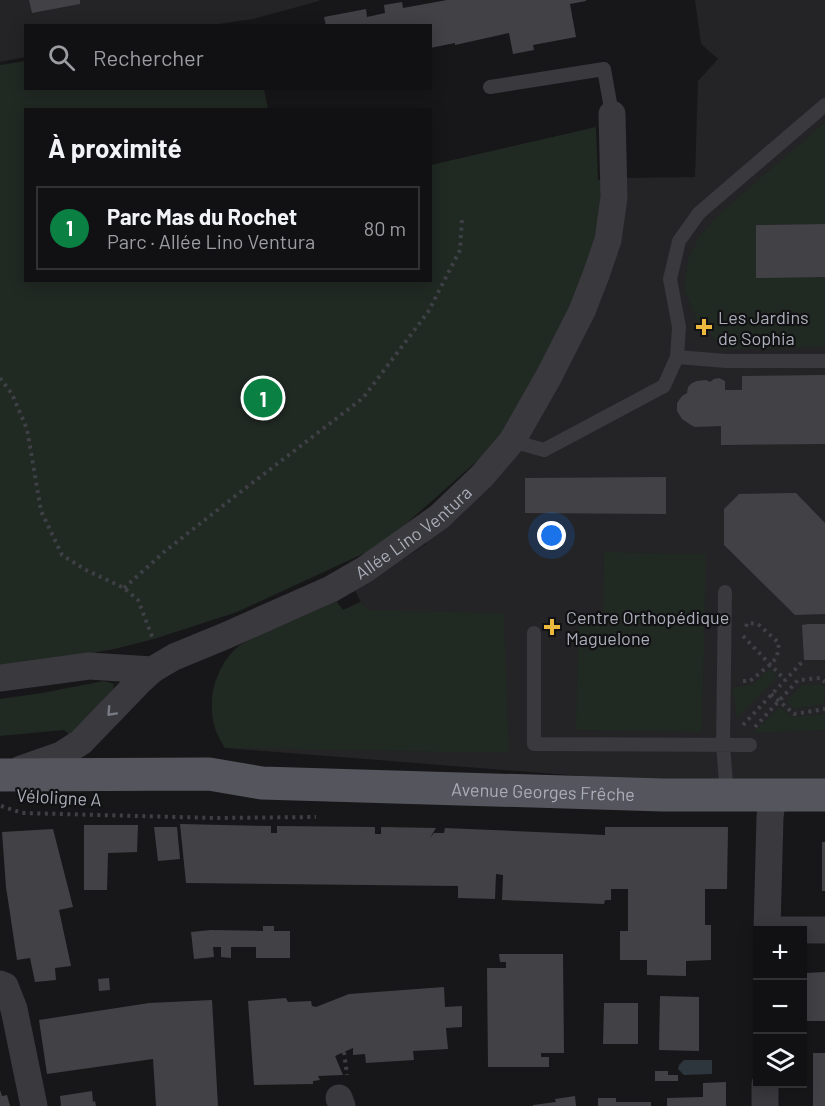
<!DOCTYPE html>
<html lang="fr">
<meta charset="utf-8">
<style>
body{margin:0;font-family:Barlow,sans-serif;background:#1a1a1c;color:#f1f3f6}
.controls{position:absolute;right:18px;bottom:18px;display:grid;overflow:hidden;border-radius:0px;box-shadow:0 3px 15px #0003}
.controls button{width:54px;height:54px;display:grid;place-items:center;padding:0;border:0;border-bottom:2px solid #303133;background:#111113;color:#f1f3f6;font:30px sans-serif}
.you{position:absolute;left:552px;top:536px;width:21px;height:21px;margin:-15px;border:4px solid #fff;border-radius:50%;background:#1a73e8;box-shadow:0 0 0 9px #1a73e833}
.badge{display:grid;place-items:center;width:39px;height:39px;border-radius:50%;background:#0b8043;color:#fff;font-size:20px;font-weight:700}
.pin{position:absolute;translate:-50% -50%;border:3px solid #fff;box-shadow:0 2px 6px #0006}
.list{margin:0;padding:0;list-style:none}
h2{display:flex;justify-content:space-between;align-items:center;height:78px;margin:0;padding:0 24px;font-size:26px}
h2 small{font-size:20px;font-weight:400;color:#9c9da0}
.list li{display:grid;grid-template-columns:39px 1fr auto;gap:18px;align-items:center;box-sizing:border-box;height:84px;margin:0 12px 12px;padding:0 12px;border:2px solid #303133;border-radius:0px}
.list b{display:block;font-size:22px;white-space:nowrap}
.list p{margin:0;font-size:20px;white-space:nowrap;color:#9c9da0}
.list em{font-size:20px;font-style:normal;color:#9c9da0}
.icon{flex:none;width:33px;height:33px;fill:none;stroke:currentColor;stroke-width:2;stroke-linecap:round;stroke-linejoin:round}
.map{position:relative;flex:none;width:825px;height:1106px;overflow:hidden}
.search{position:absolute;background:#111113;box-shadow:0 3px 15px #0003;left:24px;top:24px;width:408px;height:66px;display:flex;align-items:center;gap:15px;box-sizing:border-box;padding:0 21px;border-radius:0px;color:#9c9da0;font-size:22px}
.panel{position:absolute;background:#111113;box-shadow:0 3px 15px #0003;left:24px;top:108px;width:408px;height:174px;border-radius:0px}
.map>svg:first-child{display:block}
.built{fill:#242326}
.green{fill:#212923}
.water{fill:#2e363d}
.building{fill:#424246}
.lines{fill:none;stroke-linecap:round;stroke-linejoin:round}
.path{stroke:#3f4045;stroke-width:4;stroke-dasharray:3 4.5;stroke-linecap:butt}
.lane{stroke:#39393e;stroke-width:14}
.street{stroke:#39393e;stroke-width:27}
.primary{stroke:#55565d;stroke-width:33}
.oneway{stroke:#777982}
.poi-dot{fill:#ebb93e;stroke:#121214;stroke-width:2}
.labels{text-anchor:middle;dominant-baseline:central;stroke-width:4.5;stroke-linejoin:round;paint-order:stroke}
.poi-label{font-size:18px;fill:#aaaeb9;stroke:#121214;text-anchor:start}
.street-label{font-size:18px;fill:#aaaeb9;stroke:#121214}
</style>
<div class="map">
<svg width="825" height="1106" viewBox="0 0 825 1106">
<rect width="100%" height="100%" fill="#171719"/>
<path class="built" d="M0,0h319v1l-66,18 -41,6 -186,1 -1,31 -25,5z
M695,0h130v787l-78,2 -522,-41 -8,-15 -4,-14 -1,-24 3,-13 7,-15 13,-17 101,-49 7,9 18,-8 -6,-12 71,-46v-14l71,-70 126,-282 72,-1 3,-96 20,-22 -17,-15z"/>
<path class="green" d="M25,61l1,27 238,1 4,20 -242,1v170h404l1,-115 165,-38 2,53 10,1 -23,103 -84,156 -119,105 -145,67 -83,27 -40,10 -114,21v-605z
M825,122v102l-69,1 69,52v70l-101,2 -27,-28 -13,-33 4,-28 11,-23 18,-21z
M604,552l102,2 -4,178 -126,-2 2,-110 25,-6z
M336,601l7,9 18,-8 7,8 136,3 5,140 -284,-5c-3,-5 -7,-11 -9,-17 -10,-27 -2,-61 19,-82 12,-10 28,-15 42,-22 20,-8 40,-17 59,-26z
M769,669l9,8 -41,41 -5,-31 20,-2z
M104,681l10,3 -1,6 -38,49 -11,-9 -64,6v-37l42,-6z
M821,684l4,4 -1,15 -4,2 -26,4 -8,-8 16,-16z
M779,707l13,10 33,-3v16l-72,3z"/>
<path class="water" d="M684,1060h28v14l-28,1 -6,-6 1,-4z"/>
<path class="building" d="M29,0h51v4l-48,9z
M447,0h139v1l-16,3 6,33 -43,8 1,5 -21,4 -4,-21 -54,12v-2l-25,5v-22h-104l-2,-9 42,-8 1,8 18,-4 -1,-8 18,-3 1,6z
M825,224v53l-69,1v-53z
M825,375v69l-104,1v-19l-26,1 -4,-2 -9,-6 -5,-8v-8l5,-7 5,-3 1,-6 4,-4 5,-2 9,-1 4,2 4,-3 5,-1 6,3v9h17v-14z
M666,477v37l-141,-1v-35z
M796,493l29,30v91l-30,1 -71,-70v-36l15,-15z
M808,624h17v36h-21l-2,-35z
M180,824l91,2v7h6v-7l98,1v7h6v-7l55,1 -6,10 4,-5h10l1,-5 160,7v-8h123l-1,62h-22v36h6v35l-25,1v15l-39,-1v-15h-27v-29h8v-42h-17v11h-6l-1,4 -102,-4 1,-25 -7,-1 -1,25 -37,-1v-12l-272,-3z
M84,825h54l-1,27 -29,1 -1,37h-23z
M154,827h23l3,32 -22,2z
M53,829l20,78 -14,3 12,56 -16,2 1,12 -21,2 -5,-24 -13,2 -11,-73 -4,-55z
M822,842h3v49h-3z
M263,926h11v5h16v27h-34v-11h-25v11l-10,-1v-10h-8l1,10 -20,2 -3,-27 20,-2 52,1z
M499,954h64l1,99h-23v4h8v10h-61l-1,-99h19v-6h-6z
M825,972v49h-19l-1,-48z
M109,978l1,12 -11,1 -1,-12z
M444,987l1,20 17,-1v21l-16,1 2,21 -35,2 1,9 -48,3 -1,-9 -12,1v-7l-18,8 8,19 -25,1 2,4 -7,1v3l-59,1 -6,-84 38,-3 2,4 23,-1 1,5 4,1 33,-13z
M660,996l39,1v54l-40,-1z
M212,1000l6,106h-62l-3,-47 -106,15 -8,-54 110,-17z
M604,1003h34v41h-35z
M813,1053h12v53h-12z
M655,1071h13v4h10v6h-23z
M726,1082v24h-59v-8l36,-1v-14z
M0,1090l2,6 5,-1 3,11h-10z
M92,1091l1,11 2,-1 1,5h-35l-1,-10z
M575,1096l1,10h-43v-1l23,-3 -1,-3z
M598,1098h18v4h35v4h-53z"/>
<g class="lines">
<path class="path" d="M0,378l12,16 15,35 14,82 21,44 24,15 38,18 14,12 15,39
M124,588l40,-36 70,-55 129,-99 65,-86 32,-62 2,-31
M743,636l42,44
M743,681h7l21,-17 6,-7 2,-14 -21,-19 -11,-1 -1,4
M771,694l23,20 31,-5
M743,725l61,-65
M755,727l43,-47 23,-2 4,4
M1,806l21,7 193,5 101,-1
M344,1052l3,23"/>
<path class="lane" d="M490,87l114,-18 8,45
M677,357l49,4h99
M512,441l32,9 120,-64 13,-29 2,-30 -9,-48 9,-38 20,-28 126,-108
M725,592l-2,153 4,49
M534,633v111l216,1"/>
<g class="street">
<path d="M0,678l89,-12 63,4"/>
<path id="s1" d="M21,769l40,-14 20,-13 56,-58 15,-14 22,-13 51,-21 106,-47 33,-19 75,-53 43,-41 30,-35 37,-65 33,-65 14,-36 12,-35 6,-43 -2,-83"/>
<path d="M767,930l3,-113 3,-23"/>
<path d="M767,930h58"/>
<path d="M0,984l5,2 9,23 20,97"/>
<path d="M765,1084v22"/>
<path d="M339,1098l3,8"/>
</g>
<path class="primary" id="s2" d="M0,775l209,-1 53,9 401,12h162"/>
</g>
<defs><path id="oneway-chevron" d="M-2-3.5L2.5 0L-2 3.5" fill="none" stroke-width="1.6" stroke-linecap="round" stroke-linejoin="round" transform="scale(1.5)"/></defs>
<use class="oneway" href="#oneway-chevron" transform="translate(111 712) rotate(133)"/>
<g class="poi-dot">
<path d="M701 318h6v6h6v6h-6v6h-6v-6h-6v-6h6z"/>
<path d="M549 618h6v6h6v6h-6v6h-6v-6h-6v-6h6z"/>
</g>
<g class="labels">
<g class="poi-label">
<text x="718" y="317">Les Jardins<tspan x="718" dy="21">de Sophia</tspan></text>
<text x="566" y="617">Centre Orthopédique<tspan x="566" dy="21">Maguelone</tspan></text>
</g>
<g class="street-label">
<text stroke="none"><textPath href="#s1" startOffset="464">Allée Lino Ventura</textPath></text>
<text stroke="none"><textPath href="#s2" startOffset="544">Avenue Georges Frêche</textPath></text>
<text transform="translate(59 797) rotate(3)">Véloligne A</text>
</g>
</g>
</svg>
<div class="controls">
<button>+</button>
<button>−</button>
<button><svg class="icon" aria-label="layers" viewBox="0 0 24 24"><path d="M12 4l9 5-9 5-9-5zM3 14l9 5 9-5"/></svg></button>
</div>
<div class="you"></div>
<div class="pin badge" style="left:263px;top:398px">1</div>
<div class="search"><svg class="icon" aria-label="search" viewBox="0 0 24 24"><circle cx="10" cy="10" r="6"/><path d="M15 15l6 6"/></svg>Rechercher</div>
<section class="panel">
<h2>À proximité<small></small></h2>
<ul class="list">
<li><span class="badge">1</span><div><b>Parc Mas du Rochet</b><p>Parc · Allée Lino Ventura</p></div><em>80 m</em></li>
</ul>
</section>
</div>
